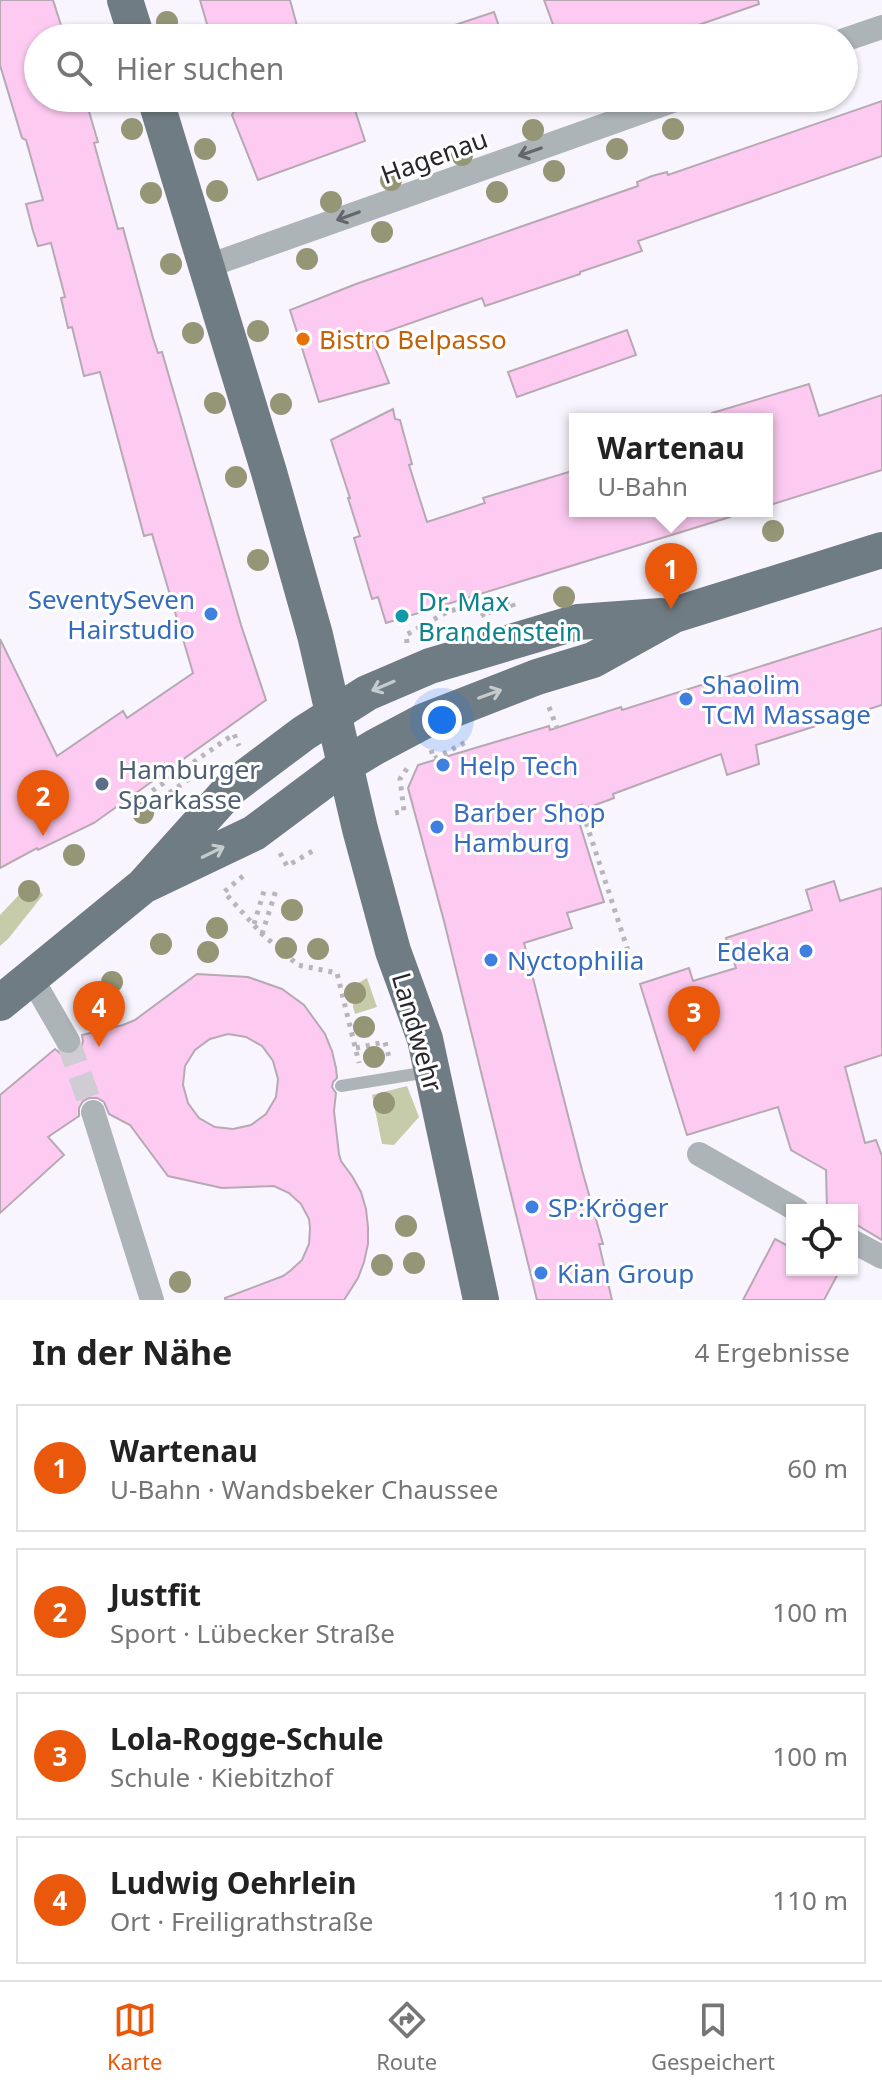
<!DOCTYPE html>
<html lang="de">
<meta charset="utf-8">
<style>
body{margin:0;font-family:"Noto Sans",sans-serif;background:#f2f2f2;color:#222}
.controls{position:absolute;right:24px;bottom:24px;display:grid;overflow:hidden;border-radius:0px;box-shadow:0 2px 6px #0004}
.controls button{width:72px;height:72px;display:grid;place-items:center;padding:0;border:0;border-bottom:2px solid #e0e0e0;background:#fff;color:#222;font:40px sans-serif}
.you{position:absolute;left:442px;top:720px;width:28px;height:28px;margin:-20px;border:6px solid #fff;border-radius:50%;background:#1a73e8;box-shadow:0 0 0 12px #1a73e833}
.badge{display:grid;place-items:center;width:52px;height:52px;border-radius:50%;background:#ea580c;color:#fff;font-size:26px;font-weight:700}
.pin{position:absolute;translate:-50% -66px;filter:drop-shadow(0 2px 4px #0008)}
.pin::after{content:'';position:absolute;top:42px;width:28px;height:24px;background:inherit;clip-path:polygon(0 0,100% 0,50% 100%)}
.popup{position:absolute;left:569px;top:413px;width:204px;height:104px;box-sizing:border-box;display:grid;place-content:center;border-radius:0px;background:#fff;filter:drop-shadow(0 2px 6px #0005);font-size:26px;white-space:nowrap;color:#767676}
.popup b{font-size:30px;color:#222}
.popup::after{content:'';position:absolute;left:50%;top:100%;margin-left:-16px;border:16px solid transparent;border-top-color:#fff}
.list{margin:0;padding:0;list-style:none}
h2{display:flex;justify-content:space-between;align-items:center;height:104px;margin:0;padding:0 32px;font-size:34px}
h2 small{font-size:26px;font-weight:400;color:#767676}
.list li{display:grid;grid-template-columns:52px 1fr auto;gap:24px;align-items:center;box-sizing:border-box;height:128px;margin:0 16px 16px;padding:0 16px;border:2px solid #e0e0e0;border-radius:0px}
.list b{display:block;font-size:30px;white-space:nowrap}
.list p{margin:0;font-size:26px;white-space:nowrap;color:#767676}
.list em{font-size:26px;font-style:normal;color:#767676}
.icon{flex:none;width:44px;height:44px;fill:none;stroke:currentColor;stroke-width:2;stroke-linecap:round;stroke-linejoin:round}
.map{position:relative;flex:none;width:882px;height:1300px;overflow:hidden}
.search{position:absolute;background:#fff;box-shadow:0 2px 6px #0004;left:24px;right:24px;top:24px;height:88px;display:flex;align-items:center;gap:20px;box-sizing:border-box;padding:0 28px;border-radius:44px;color:#767676;font-size:30px}
.sheet{height:680px;background:#fff}
nav{display:flex;justify-content:space-around;align-items:center;box-sizing:border-box;height:112px;border-top:2px solid #e0e0e0;background:#fff;font-size:22px;color:#767676}
nav a{display:grid;justify-items:center;gap:4px}
nav .on{color:#ea580c}
.map>svg:first-child{display:block}
.green{fill:#c6cca9}
.building{fill:#fdcbf1;stroke:#b7a9b3;stroke-width:2;fill-rule:evenodd}
.lines{fill:none;stroke-linecap:round;stroke-linejoin:round}
.minor-tunnel{stroke:#cfccd4;stroke-width:24;stroke-dasharray:24 12;stroke-linecap:butt}
.path{stroke:#b9b5bd;stroke-width:5;stroke-dasharray:4 6;stroke-linecap:butt}
.service{stroke:#adb4b8;stroke-width:12}
.minor{stroke:#adb4b8;stroke-width:24}
.primary{stroke:#707c83;stroke-width:36}
.tree{fill:#949676}
.oneway{stroke:#64666b}
.oneway2{stroke:#c6cbcd}
.food-dot{fill:#e8710a;stroke:#fff;stroke-width:3}
.shop-dot{fill:#3f7fe0;stroke:#fff;stroke-width:3}
.culture-dot{fill:#0f9aa8;stroke:#fff;stroke-width:3}
.service-dot{fill:#5c6f8a;stroke:#fff;stroke-width:3}
.labels{text-anchor:middle;dominant-baseline:central;stroke-width:6;stroke-linejoin:round;paint-order:stroke}
.street-label{font-size:26px;fill:#29262c;stroke:#fff}
.food-label{font-size:26px;fill:#c56008;stroke:#fff;text-anchor:start}
.shop-label{font-size:26px;fill:#366cbe;stroke:#fff;text-anchor:start}
.culture-label{font-size:26px;fill:#0d838f;stroke:#fff;text-anchor:start}
.service-label{font-size:26px;fill:#4e5e75;stroke:#fff;text-anchor:start}
</style>
<div class="map">
<svg width="882" height="1300" viewBox="0 0 882 1300">
<rect width="100%" height="100%" fill="#f9f5fe"/>
<path class="green" d="M32,881l11,14 -35,44 -8,7v-31z
M367,978l10,29 -22,7 -2,-7v-21z
M407,1086l12,31 -25,28 -12,-1 -10,-49z"/>
<path class="building" d="M0,0h53l12,38h-27v60h47l13,44 -4,1 24,86 5,-1 30,110 5,15 4,-1 79,273 25,75 -172,123 -56,27 -1,-2 -37,20v-229l57,117 66,-45 4,7 66,-45 -41,-139 -8,2 -44,-164 -16,4 -12,-49 -4,1 -7,-30 4,-1 -14,-54 -13,3 -5,-15 -7,-27 17,-4 -17,-60 -4,-2 -22,-73z
M200,0h90l9,33 -18,5h-70z
M544,0h214l1,4 -98,34h-103z
M494,12l9,26h-74l-1,-4z
M241,98h110l14,43 -107,39 -26,-65z
M882,101v55l-244,85 4,10 -62,21v2l-95,32 -3,-8 -111,39 18,46 -70,19 -29,-92 66,-26 282,-98 -1,-4 15,-6 15,-4 1,3z
M627,330l9,25 -119,42 -9,-25z
M809,384l10,32 63,-21v75l-115,36v-87h-55v-6z
M393,409l2,10 5,1 12,44 -3,1 18,57 58,-19 -2,-5 92,-28v41h154l1,6 -344,106 -8,-26 -6,2 -18,-61 6,-2 -12,-38h2l-19,-58z
M882,628v77l-126,40 3,19 -32,11 -6,-21 -108,40 1,4 -38,14 28,90 -37,11 5,15 -48,15 58,227 21,74h-4l13,56h-75l-93,-379 -36,-133 10,-23 131,-39 1,4 71,-23 1,3z
M834,881l6,20 42,-13v167l-37,12 20,76 11,-3 6,16v84l-30,-18v-12h-25l-1,-40 -35,-20 -13,-43 -91,28 -47,-151 49,-16 4,13 43,-13 -10,-30 86,-28 -6,-20z
M197,974l51,3 34,12 22,16 21,29 7,17 4,17 1,10 -4,4 -1,5 4,6 -2,18 5,43 2,7 11,15 9,16 5,17 2,18v17l-4,18 -6,16 -14,22h-119v-2l58,-22 7,-5 12,-11 7,-16 1,-16 -1,-9 -8,-15 -12,-11 -15,-7 -52,2 -54,-12 -38,-51 -21,-11 -5,-12 -7,-4h-8l-6,3 -4,7v8l-31,21 16,18 -64,58v-118l55,-46 6,5 8,2 6,-2 6,-6 2,-6 -1,-7 41,-10 12,-5zM228,1034l18,3 16,9 11,15 5,18 -2,18 -10,17 -15,11 -18,4 -18,-2 -16,-9 -11,-15 -5,-18 2,-19 10,-16 15,-11z
M775,1239l17,9v22h48l-16,30h-81z"/>
<g class="lines">
<path class="minor-tunnel" d="M68,1041l25,71"/>
<path class="path" d="M488,613l23,-13 4,11
M407,643l-1,-8 41,-23 32,-10 4,13 -3,1
M549,707l8,21
M431,750l3,9 32,-17
M189,779l-31,22 -6,-10 82,-57 5,12
M580,804l51,156
M395,813l9,-2 -4,-32 8,-12
M280,853l7,13 29,-17
M243,876l-19,16 38,42 36,31 39,8 22,90
M254,924l10,-33
M262,934l14,-44
M356,1048l29,-6 5,19"/>
<path class="service" d="M341,1086l87,-14"/>
<path class="minor" d="M844,40l38,-13
M205,267l476,-169
M31,977l37,64
M93,1112l59,188
M699,1154l98,56
M852,1241l30,16"/>
<path class="primary" d="M125,0l12,38
M155,98l114,374 46,163 45,194 33,122 32,88 56,261
M143,886l111,-53 91,-68 30,-18 49,-26 113,-44 56,-17 81,-45 208,-65
M0,1003l143,-117 89,-99 72,-54 63,-40 63,-27 148,-44 83,-6"/>
</g>
<g class="tree">
<circle cx="167" cy="22" r="11"/>
<circle cx="132" cy="129" r="11"/>
<circle cx="673" cy="129" r="11"/>
<circle cx="533" cy="130" r="11"/>
<circle cx="205" cy="149" r="11"/>
<circle cx="617" cy="149" r="11"/>
<circle cx="462" cy="155" r="11"/>
<circle cx="554" cy="171" r="11"/>
<circle cx="391" cy="180" r="11"/>
<circle cx="217" cy="191" r="11"/>
<circle cx="497" cy="192" r="11"/>
<circle cx="151" cy="193" r="11"/>
<circle cx="331" cy="202" r="11"/>
<circle cx="382" cy="232" r="11"/>
<circle cx="307" cy="259" r="11"/>
<circle cx="171" cy="264" r="11"/>
<circle cx="258" cy="331" r="11"/>
<circle cx="193" cy="333" r="11"/>
<circle cx="215" cy="403" r="11"/>
<circle cx="281" cy="404" r="11"/>
<circle cx="236" cy="477" r="11"/>
<circle cx="773" cy="531" r="11"/>
<circle cx="258" cy="560" r="11"/>
<circle cx="564" cy="597" r="11"/>
<circle cx="143" cy="813" r="11"/>
<circle cx="74" cy="855" r="11"/>
<circle cx="29" cy="891" r="11"/>
<circle cx="292" cy="910" r="11"/>
<circle cx="217" cy="928" r="11"/>
<circle cx="161" cy="944" r="11"/>
<circle cx="286" cy="948" r="11"/>
<circle cx="318" cy="949" r="11"/>
<circle cx="208" cy="952" r="11"/>
<circle cx="112" cy="982" r="11"/>
<circle cx="355" cy="993" r="11"/>
<circle cx="364" cy="1027" r="11"/>
<circle cx="374" cy="1057" r="11"/>
<circle cx="384" cy="1103" r="11"/>
<circle cx="406" cy="1226" r="11"/>
<circle cx="414" cy="1263" r="11"/>
<circle cx="382" cy="1265" r="11"/>
<circle cx="180" cy="1282" r="11"/>
</g>
<defs><path id="oneway-shaft" d="M-6 0H5M1.5-3L5.5 0L1.5 3" fill="none" stroke-width="1.6" stroke-linecap="round" stroke-linejoin="round" transform="scale(2)"/></defs>
<g class="oneway">
<use href="#oneway-shaft" transform="translate(530 152) rotate(161)"/>
<use href="#oneway-shaft" transform="translate(348 216) rotate(160)"/>
</g>
<g class="oneway2">
<use href="#oneway-shaft" transform="translate(383 686) rotate(157)"/>
<use href="#oneway-shaft" transform="translate(490 694) rotate(-20)"/>
<use href="#oneway-shaft" transform="translate(213 852) rotate(-26)"/>
</g>
<circle class="food-dot" cx="303" cy="339" r="8"/>
<g class="shop-dot">
<circle cx="211" cy="614" r="8"/>
<circle cx="686" cy="699" r="8"/>
<circle cx="443" cy="765" r="8"/>
<circle cx="437" cy="827" r="8"/>
<circle cx="806" cy="951" r="8"/>
<circle cx="491" cy="960" r="8"/>
<circle cx="532" cy="1207" r="8"/>
<circle cx="541" cy="1273" r="8"/>
</g>
<circle class="culture-dot" cx="402" cy="616" r="8"/>
<circle class="service-dot" cx="102" cy="784" r="8"/>
<g class="labels">
<g class="street-label">
<text transform="translate(434 156) rotate(-20)">Hagenau</text>
<text transform="translate(418 1032) rotate(74)">Landwehr</text>
</g>
<g class="food-label">
<text x="319" y="339">Bistro Belpasso</text>
</g>
<g class="shop-label">
<text x="195" y="599" text-anchor="end">SeventySeven<tspan x="195" dy="30">Hairstudio</tspan></text>
<text x="702" y="684">Shaolim<tspan x="702" dy="30">TCM Massage</tspan></text>
<text x="459" y="765">Help Tech</text>
<text x="453" y="812">Barber Shop<tspan x="453" dy="30">Hamburg</tspan></text>
<text x="790" y="951" text-anchor="end">Edeka</text>
<text x="507" y="960">Nyctophilia</text>
<text x="548" y="1207">SP:Kröger</text>
<text x="557" y="1273">Kian Group</text>
</g>
<g class="culture-label">
<text x="418" y="601">Dr. Max<tspan x="418" dy="30">Brandenstein</tspan></text>
</g>
<g class="service-label">
<text x="118" y="769">Hamburger<tspan x="118" dy="30">Sparkasse</tspan></text>
</g>
</g>
</svg>
<div class="controls">
<button><svg class="icon" aria-label="locate" viewBox="0 0 24 24"><circle cx="12" cy="12" r="6"/><path d="M12 2v4M12 18v4M2 12h4M18 12h4"/></svg></button>
</div>
<div class="you"></div>
<div class="pin badge" style="left:671px;top:609px">1</div>
<div class="popup"><b>Wartenau</b>U-Bahn</div>
<div class="pin badge" style="left:43px;top:836px">2</div>
<div class="pin badge" style="left:694px;top:1052px">3</div>
<div class="pin badge" style="left:99px;top:1047px">4</div>
<div class="search"><svg class="icon" aria-label="search" viewBox="0 0 24 24"><circle cx="10" cy="10" r="6"/><path d="M15 15l6 6"/></svg>Hier suchen</div>
</div>
<section class="sheet">
<h2>In der Nähe<small>4 Ergebnisse</small></h2>
<ul class="list">
<li><span class="badge">1</span><div><b>Wartenau</b><p>U-Bahn · Wandsbeker Chaussee</p></div><em>60 m</em></li>
<li><span class="badge">2</span><div><b>Justfit</b><p>Sport · Lübecker Straße</p></div><em>100 m</em></li>
<li><span class="badge">3</span><div><b>Lola-Rogge-Schule</b><p>Schule · Kiebitzhof</p></div><em>100 m</em></li>
<li><span class="badge">4</span><div><b>Ludwig Oehrlein</b><p>Ort · Freiligrathstraße</p></div><em>110 m</em></li>
</ul>
</section>
<nav>
<a class="on"><svg class="icon" aria-label="map" viewBox="0 0 24 24"><path d="M3 6l6-2 6 2 6-2v14l-6 2-6-2-6 2zM9 4v14M15 6v14"/></svg>Karte</a>
<a><svg class="icon" aria-label="directions" viewBox="0 0 24 24"><path d="M12 3l9 9-9 9-9-9zM9 14v-3h6M13 9l2 2-2 2"/></svg>Route</a>
<a><svg class="icon" aria-label="saved" viewBox="0 0 24 24"><path d="M7 4h10v16l-5-4-5 4z"/></svg>Gespeichert</a>
</nav>
